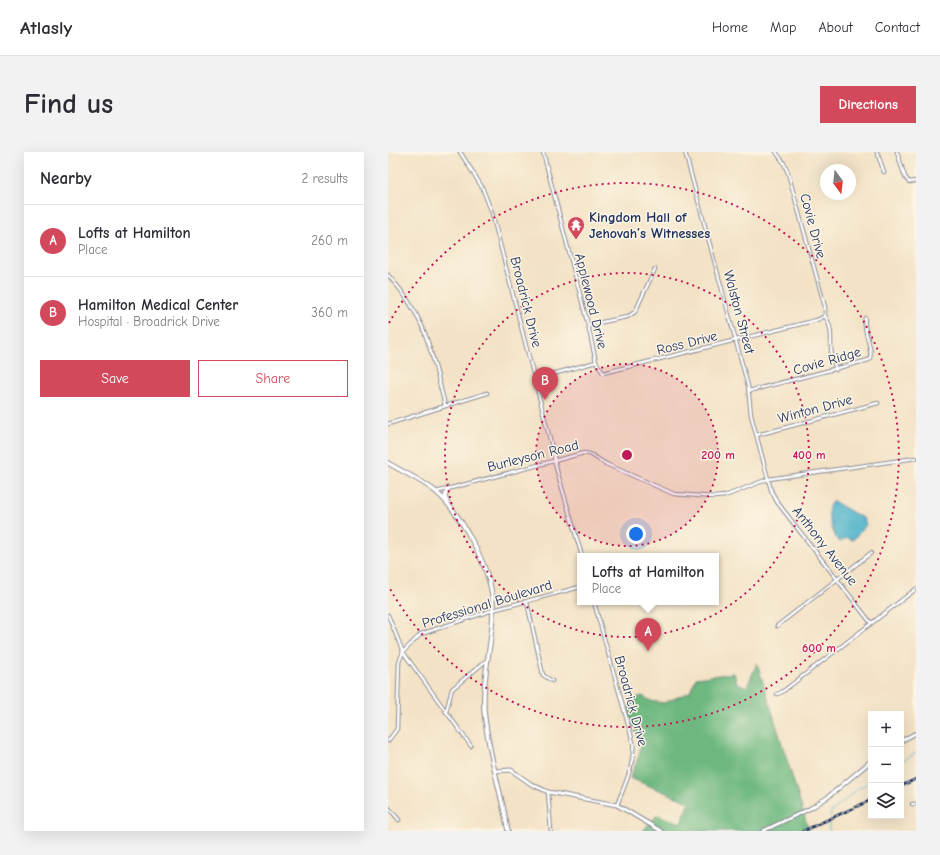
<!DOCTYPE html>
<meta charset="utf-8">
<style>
body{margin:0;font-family:"Comic Neue",sans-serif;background:#f2f2f3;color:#2b2b33}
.controls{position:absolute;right:12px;bottom:12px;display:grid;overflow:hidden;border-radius:0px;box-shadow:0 4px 16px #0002}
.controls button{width:36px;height:36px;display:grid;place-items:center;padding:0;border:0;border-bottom:1px solid #e1e1e2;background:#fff;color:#2b2b33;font:20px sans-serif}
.compass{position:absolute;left:432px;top:12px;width:36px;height:36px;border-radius:50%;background:#fff;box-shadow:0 4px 16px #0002;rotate:165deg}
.you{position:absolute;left:248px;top:382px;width:14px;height:14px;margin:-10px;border:3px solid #fff;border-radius:50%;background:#1a73e8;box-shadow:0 0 0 6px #1a73e833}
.badge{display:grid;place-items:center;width:26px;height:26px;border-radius:50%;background:#d1495b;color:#fff;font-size:13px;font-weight:700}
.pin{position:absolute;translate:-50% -33px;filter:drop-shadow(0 1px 2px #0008)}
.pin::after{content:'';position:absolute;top:21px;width:14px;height:12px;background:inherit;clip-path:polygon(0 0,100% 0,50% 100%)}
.popup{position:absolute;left:189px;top:401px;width:142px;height:52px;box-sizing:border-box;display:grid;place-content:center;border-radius:0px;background:#fff;filter:drop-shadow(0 1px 3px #0005);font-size:13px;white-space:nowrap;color:#7c7c81}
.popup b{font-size:15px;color:#2b2b33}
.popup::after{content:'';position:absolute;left:50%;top:100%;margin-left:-8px;border:8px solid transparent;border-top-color:#fff}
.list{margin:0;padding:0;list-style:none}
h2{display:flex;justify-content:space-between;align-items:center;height:52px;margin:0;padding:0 16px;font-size:17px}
h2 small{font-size:13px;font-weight:400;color:#7c7c81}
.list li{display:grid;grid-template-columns:26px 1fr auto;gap:12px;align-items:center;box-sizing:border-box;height:72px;padding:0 16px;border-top:1px solid #e1e1e2}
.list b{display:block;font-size:15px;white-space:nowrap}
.list p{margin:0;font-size:13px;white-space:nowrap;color:#7c7c81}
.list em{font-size:13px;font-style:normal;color:#7c7c81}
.actions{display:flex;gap:8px;padding:12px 16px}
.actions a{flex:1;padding:9px 0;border:1px solid #d1495b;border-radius:0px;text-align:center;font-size:14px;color:#d1495b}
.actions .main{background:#d1495b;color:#fff}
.icon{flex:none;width:22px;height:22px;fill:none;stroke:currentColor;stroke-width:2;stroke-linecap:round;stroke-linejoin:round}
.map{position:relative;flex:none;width:528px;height:679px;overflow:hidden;border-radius:0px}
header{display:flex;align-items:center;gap:24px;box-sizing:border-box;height:56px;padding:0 20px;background:#fff;border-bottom:1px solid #e1e1e2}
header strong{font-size:19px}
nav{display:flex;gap:22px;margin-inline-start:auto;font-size:14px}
.intro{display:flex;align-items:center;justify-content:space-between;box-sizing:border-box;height:96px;padding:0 24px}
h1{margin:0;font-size:28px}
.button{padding:10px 18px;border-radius:0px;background:#d1495b;color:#fff;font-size:14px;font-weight:700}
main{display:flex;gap:24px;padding:0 24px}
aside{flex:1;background:#fff;border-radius:0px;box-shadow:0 4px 16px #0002}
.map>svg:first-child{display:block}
.forest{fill:#6eb880;stroke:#44746f}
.water{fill:#4ab1c9;stroke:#327094}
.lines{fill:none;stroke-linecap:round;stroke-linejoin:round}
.stream{stroke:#4ab1c9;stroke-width:1}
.minor-casing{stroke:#878892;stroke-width:4.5}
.tertiary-casing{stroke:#878892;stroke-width:5}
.secondary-casing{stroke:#878892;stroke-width:5.5}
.minor{stroke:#fff;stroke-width:2.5}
.tertiary{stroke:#fff;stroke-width:3}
.secondary{stroke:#fff;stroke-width:3.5}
.rail-casing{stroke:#1b2f5e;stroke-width:2.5}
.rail{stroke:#fcf5e5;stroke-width:1;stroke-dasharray:3;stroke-linecap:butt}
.ring{fill:none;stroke:#c2185b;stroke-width:2;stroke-dasharray:2 4}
.labels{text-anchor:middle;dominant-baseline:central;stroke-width:3;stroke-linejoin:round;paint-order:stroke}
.poi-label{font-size:14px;font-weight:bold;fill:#1b2f5e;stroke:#fcf5e5;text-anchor:start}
.street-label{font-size:14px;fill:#1b2f5e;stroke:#fcf5e5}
.centre{fill:#c2185b;stroke:#fcf5e5;stroke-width:2}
.ring-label{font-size:12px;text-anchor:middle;font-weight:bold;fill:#c2185b;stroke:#fcf5e5;stroke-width:3;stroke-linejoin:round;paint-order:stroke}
</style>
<header>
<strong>Atlasly</strong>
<nav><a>Home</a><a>Map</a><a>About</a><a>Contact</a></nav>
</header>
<div class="intro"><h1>Find us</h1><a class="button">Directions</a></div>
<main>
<aside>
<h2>Nearby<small>2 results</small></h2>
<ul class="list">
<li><span class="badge">A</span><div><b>Lofts at Hamilton</b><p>Place</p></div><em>260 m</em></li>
<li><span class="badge">B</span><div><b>Hamilton Medical Center</b><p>Hospital · Broadrick Drive</p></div><em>360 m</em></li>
</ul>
<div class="actions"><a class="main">Save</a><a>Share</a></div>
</aside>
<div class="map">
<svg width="528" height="679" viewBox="0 0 528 679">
<rect width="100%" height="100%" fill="#fcf5e5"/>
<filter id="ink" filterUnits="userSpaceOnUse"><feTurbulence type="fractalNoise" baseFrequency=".025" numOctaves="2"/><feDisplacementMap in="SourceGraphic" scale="8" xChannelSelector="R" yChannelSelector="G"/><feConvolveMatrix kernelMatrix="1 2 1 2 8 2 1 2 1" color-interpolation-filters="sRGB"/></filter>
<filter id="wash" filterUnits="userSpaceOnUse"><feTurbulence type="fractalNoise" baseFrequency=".012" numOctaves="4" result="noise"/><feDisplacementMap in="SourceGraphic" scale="16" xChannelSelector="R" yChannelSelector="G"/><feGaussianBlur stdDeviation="0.9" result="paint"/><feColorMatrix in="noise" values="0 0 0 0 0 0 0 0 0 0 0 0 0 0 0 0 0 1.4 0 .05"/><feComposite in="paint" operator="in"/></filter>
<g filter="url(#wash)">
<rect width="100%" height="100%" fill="#f3e2c5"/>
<path class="forest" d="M369,511l52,168h-166l14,-16 24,8 8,-21 -59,-24c3,-9 11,-22 10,-31 -2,-17 -25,-43 2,-51l9,5 13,2 26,-11 6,-14 38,-5 3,10 10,4z"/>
<path class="water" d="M444,350h3l29,17 2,6 -13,15 -7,-2 -6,4 -3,-2c-4,-9 -14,-30 -5,-38z"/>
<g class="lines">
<path class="stream" d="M513,610l15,-9
M442,665l1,-5 28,-24 12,-7
M441,679v-10"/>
</g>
</g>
<g filter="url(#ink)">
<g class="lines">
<g class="minor-casing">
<path id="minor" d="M72,0l22,35 10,26 62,242 1,9 27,92
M155,0l45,173 8,37 7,11 214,-53 8,-4v-9l-37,-134 -4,-10 -8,-11
M297,0l63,234 3,29 20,75 6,12 94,121
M489,0l7,20
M509,0l8,25 4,5 7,-1
M0,123c39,42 43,77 57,130
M437,164c7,10 6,21 6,31 0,8 3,16 5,23
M200,173l39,-8 8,-5 20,-43
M147,227l61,-17
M361,239l120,-31c6,-8 -7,-30 -4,-42
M0,272l99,-31
M369,283l121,-32
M48,340l148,-39 6,1 16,10 68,30 40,3 11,-1 43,-17 148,-21
M139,450l16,73 9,6
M206,450l39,140c2,23 -8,42 -16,63
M0,463l15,37 68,94
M389,474l94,-73
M389,542l5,-2 134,-103
M58,560l6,-23 35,-29
M0,589l9,-12 2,-67 4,-10 18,-18 72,-24 87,-23
M160,640l3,39
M524,652h4
M0,655l11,13"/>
</g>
<g class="tertiary-casing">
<path id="tertiary" d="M513,589l15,-8
M107,619l16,-1 20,14 17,8 69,13 44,26
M375,679l48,-23 17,-11 43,-36"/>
</g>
<g class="secondary-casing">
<path id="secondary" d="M0,311c15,9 33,17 47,28 27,23 59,82 58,118 0,33 -11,66 -9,100 3,41 17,82 24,122
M59,350l-2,-5 3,-9"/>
</g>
<use href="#minor" class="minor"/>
<use href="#tertiary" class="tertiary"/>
<use href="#secondary" class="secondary"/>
<g class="rail-casing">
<path id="rail" d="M513,634l15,-7
M415,679l68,-31"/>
</g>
<use href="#rail" class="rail"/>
</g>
</g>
<circle cx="239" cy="303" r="91" fill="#c2185b" fill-opacity=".12"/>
<g class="ring">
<circle cx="239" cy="303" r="91"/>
<circle cx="239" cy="303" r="182"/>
<path d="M1 171A272 272 0 1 1 1 435"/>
</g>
<defs>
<g id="temple-pin" transform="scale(0.9)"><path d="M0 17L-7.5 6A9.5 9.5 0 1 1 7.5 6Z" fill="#d1495b" stroke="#fcf5e5"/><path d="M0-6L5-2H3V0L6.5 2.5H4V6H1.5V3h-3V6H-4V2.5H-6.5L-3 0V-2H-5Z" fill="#fff"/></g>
</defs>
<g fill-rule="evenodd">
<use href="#temple-pin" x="188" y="73"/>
</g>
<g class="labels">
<g class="poi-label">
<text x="201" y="65">Kingdom Hall of<tspan x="201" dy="16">Jehovah’s Witnesses</tspan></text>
</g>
<g class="street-label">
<text transform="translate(425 74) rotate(75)">Covie Drive</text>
<text transform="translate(203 149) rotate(76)">Applewood Drive</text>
<text transform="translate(138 150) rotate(76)">Broadrick Drive</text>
<text transform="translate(351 160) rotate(75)">Walston Street</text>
<text transform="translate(299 191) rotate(-14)">Ross Drive</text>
<text transform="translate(439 209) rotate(-16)">Covie Ridge</text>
<text transform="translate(427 257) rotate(-15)">Winton Drive</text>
<text transform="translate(145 304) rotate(-14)">Burleyson Road</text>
<text transform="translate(437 394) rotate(52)">Anthony Avenue</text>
<text transform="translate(99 452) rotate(-17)">Professional Boulevard</text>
<text transform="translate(243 549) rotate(75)">Broadrick Drive</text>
</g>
</g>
<circle cx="239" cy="303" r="6" class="centre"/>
<g class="ring-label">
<text x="330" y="307">200 m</text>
<text x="421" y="307">400 m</text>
<text x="431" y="500">600 m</text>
</g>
</svg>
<div class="controls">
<button>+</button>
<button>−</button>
<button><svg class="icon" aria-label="layers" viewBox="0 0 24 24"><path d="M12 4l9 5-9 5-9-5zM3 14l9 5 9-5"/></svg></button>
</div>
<svg class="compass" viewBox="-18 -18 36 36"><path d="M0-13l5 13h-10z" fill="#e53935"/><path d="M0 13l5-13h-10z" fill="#7c7c81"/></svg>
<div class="you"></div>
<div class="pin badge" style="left:260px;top:499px">A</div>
<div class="popup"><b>Lofts at Hamilton</b>Place</div>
<div class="pin badge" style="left:157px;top:248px">B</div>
</div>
</main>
